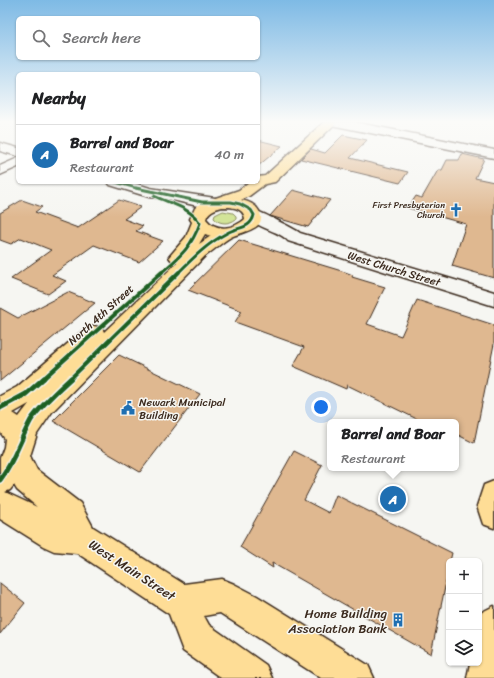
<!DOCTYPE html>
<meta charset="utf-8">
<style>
body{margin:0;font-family:Sriracha,sans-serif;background:#f6f6f6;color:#202124}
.controls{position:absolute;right:12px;bottom:12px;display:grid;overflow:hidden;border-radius:6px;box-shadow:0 1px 3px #0004}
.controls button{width:36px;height:36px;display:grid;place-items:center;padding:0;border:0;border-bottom:1px solid #e0e0e0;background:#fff;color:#202124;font:20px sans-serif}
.you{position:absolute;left:321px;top:407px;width:14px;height:14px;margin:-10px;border:3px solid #fff;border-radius:50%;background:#1a73e8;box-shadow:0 0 0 6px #1a73e833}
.badge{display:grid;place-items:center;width:26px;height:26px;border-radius:50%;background:#1f6fb2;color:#fff;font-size:13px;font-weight:700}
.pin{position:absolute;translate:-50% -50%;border:2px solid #fff;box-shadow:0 1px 4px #0006}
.popup{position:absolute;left:327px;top:419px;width:132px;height:52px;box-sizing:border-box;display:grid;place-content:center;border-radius:6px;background:#fff;filter:drop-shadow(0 1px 3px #0005);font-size:13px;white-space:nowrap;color:#757577}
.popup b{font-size:15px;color:#202124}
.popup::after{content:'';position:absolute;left:50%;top:100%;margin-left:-8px;border:8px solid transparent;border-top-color:#fff}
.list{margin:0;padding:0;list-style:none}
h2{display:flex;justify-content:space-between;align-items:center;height:52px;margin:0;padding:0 16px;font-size:17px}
h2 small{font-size:13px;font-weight:400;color:#757577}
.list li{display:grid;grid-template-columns:26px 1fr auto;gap:12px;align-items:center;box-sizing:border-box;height:60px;padding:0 16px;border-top:1px solid #e0e0e0}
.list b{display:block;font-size:15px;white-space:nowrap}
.list p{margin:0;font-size:13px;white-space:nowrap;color:#757577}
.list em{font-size:13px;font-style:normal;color:#757577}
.icon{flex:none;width:22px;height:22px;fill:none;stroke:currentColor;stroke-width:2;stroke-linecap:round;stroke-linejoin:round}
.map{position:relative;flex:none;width:494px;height:678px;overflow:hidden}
.search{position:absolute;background:#fff;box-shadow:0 1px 3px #0004;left:16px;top:16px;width:244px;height:44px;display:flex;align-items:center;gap:10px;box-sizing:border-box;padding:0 14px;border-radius:6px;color:#757577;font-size:15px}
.panel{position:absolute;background:#fff;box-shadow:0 1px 3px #0004;left:16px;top:72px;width:244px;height:112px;border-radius:6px}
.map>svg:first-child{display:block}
.green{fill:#d2e498;stroke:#86875b}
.building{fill:#dfb890;stroke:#3b2a1e}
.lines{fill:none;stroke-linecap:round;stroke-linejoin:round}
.minor-casing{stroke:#3b2a1e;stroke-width:3}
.major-casing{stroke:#3b2a1e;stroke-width:3}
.minor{fill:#f6f6f2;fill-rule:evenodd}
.major{fill:#fedd96;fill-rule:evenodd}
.cycleway-far3-casing{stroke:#f6f6f2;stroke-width:4}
.cycleway-far2-casing{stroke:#f6f6f2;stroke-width:5}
.cycleway-far1-casing{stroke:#f6f6f2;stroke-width:6}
.cycleway-casing{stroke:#f6f6f2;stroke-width:8}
.cycleway-far3{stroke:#1b5e20;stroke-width:2.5}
.cycleway-far2{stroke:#1b5e20;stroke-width:3}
.cycleway-far1{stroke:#1b5e20;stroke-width:4}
.cycleway{stroke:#1b5e20;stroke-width:5}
.labels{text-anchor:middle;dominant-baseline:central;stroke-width:3;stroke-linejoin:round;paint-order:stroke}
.far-poi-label{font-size:9px;fill:#3b2a1e;stroke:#f6f6f2;text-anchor:end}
.street-label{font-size:11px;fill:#3b2a1e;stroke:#f6f6f2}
.poi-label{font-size:11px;fill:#3b2a1e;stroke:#f6f6f2;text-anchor:start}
.near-street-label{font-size:13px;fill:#3b2a1e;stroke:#f6f6f2}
.near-poi-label{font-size:13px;fill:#3b2a1e;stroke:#f6f6f2;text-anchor:end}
</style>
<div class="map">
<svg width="494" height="678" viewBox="0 0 494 678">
<rect width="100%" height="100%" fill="#f6f6f2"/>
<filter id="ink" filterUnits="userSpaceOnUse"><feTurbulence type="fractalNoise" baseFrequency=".025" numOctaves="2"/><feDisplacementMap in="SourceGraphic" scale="8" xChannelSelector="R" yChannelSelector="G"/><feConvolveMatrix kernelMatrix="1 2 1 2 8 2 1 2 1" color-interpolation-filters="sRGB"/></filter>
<g filter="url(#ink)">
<path class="green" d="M223,211l10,2 3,3v3c-6,5 -16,6 -22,-1l1,-3z"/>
<path class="building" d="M343,135l24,5 -17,18 58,14 -8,11 -99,-24 10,-10 14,4z
M258,140l24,6 -24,20z
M462,154l22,5 -9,19 19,4v96l-42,-12 14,-42 -58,-16 8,-12 6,2 16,-28h4l5,-10h12z
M293,190l37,10 -22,27 -38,-11z
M22,200l20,7 -7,5 43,16 41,-28 22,7 -17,12 19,7 -7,5 27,10 -24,21 -45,-17 -42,30 14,6 -18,13 -37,-15 40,-29 -30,-12 -10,6 -11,-4v-27z
M239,240l106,32 8,3 -1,2 33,10 -18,37 34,12 16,-36 77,25v19l-20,99 -18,-9v-12h-33l-76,-37 -1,4 -53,-23 11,-19 -69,-25 7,-11 -54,-21z
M68,292l27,11 -95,78v-73l18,10z
M119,355l81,39 -60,78 -87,-51z
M294,451l28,14 -18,35 25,13 7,-18 116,58 -2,8h-1v7l-18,86 -159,-91 1,5 -33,-21z
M0,583l25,20 -25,31z"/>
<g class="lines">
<g class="minor-casing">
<path id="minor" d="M330,122h24l140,28v8l-158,-32 -4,-1z
M0,143l18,5v8l-18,-5z
M18,158v9l-18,8v-9z
M108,182h23l19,6 65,10 6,2 2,3 -2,3 -6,2 -13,-1 -34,-8 -19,-2 -39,-12z
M254,210c5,1 45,21 46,23l194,59v14l-206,-65c-7,-10 -33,-13 -42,-26l2,-3z"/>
</g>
<g class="major-casing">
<path id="major" d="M324,122h13l-62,60 -10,2 -16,12 -8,4c8,2 14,4 18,11 10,18 -18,21 -28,26 -9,5 -17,13 -26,19l-153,156 -15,22 -7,22 7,14 43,33 13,24 91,57 38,-5 12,5 23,12 111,69 6,13h-53l-101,-65 -16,3 5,9 57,40 6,13h-51l-38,-27 -14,-37 -92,-61 -23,-2 -11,-5 -43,-27v-61l4,-11 1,-8 -5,-7v-36l17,-9 69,-59 8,-2 8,2 2,4 74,-70 -6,-1 -3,-4 17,-20 6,-15 -2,-3 5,-11 6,-5 38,-13 10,-8h9v-5l7,-1zM222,207c9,0 22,0 23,12 -11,10 -29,13 -39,0 2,-8 9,-10 16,-12zM205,234l6,2 -12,8zM29,404l-10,13 -6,-4zM14,485l3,5 20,17 -32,-15 5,-2z
M494,481v47l-11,-4 -6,-18 7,-21z
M494,606v72h-27l3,-15h9v-45l3,-6z"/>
</g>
<use href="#minor" class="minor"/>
<use href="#major" class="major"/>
<g class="cycleway-far3-casing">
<path id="cycleway-far3" d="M115,182l24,7"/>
</g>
<g class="cycleway-far2-casing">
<path id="cycleway-far2" d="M136,188l66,14h29l9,2 11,6 3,5c-3,14 -17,12 -27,18 -19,10 -34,25 -49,40
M154,196c17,8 35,11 46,27 -9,25 -20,33 -39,50"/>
</g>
<g class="cycleway-far1-casing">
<path id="cycleway-far1" d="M43,379l119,-107
M70,379l109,-107"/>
</g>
<g class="cycleway-casing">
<path id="cycleway" d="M0,408l26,-14 18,-16
M0,480c14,-18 20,-40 31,-60 11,-16 26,-29 40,-42"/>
</g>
<use href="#cycleway-far3" class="cycleway-far3"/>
<use href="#cycleway-far2" class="cycleway-far2"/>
<use href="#cycleway-far1" class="cycleway-far1"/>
<use href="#cycleway" class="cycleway"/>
</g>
</g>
<linearGradient id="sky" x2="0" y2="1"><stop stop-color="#7ebae5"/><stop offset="0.56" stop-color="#fbfbf9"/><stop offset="1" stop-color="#fbfbf9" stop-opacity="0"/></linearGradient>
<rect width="494" height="217" fill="url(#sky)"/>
<defs>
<g id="church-bare" transform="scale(1.08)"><path d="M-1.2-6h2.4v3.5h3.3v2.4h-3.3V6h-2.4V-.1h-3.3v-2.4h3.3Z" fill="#1f6fb2" stroke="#f6f6f2" stroke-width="2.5" paint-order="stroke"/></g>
<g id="civic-bare" transform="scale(1.08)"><path d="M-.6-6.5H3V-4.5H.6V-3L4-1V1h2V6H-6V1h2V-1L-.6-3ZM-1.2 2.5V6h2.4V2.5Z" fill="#1f6fb2" stroke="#f6f6f2" stroke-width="2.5" paint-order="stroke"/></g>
<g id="building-bare" transform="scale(1.08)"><path d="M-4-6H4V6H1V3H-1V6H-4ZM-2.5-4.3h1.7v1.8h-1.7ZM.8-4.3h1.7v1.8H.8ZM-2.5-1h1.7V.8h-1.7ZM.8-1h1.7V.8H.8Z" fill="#1f6fb2" stroke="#f6f6f2" stroke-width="2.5" paint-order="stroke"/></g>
</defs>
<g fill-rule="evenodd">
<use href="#church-bare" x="456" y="210"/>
<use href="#civic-bare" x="128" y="408"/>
<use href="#building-bare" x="398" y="620"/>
</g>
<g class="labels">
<g class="far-poi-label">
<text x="445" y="205">First Presbyterian<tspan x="445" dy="10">Church</tspan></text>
</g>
<g class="street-label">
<text transform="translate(394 269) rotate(17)">West Church Street</text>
<text transform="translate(101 315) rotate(-42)">North 4th Street</text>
</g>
<g class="poi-label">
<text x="139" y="402">Newark Municipal<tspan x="139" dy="13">Building</tspan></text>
</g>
<g class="near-street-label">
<text transform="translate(132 570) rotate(33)">West Main Street</text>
</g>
<g class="near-poi-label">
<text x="387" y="613">Home Building<tspan x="387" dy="15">Association Bank</tspan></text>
</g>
</g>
</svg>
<div class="controls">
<button>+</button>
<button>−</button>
<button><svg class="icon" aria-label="layers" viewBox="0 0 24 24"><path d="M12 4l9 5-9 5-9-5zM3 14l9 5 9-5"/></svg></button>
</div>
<div class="you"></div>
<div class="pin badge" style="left:393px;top:499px">A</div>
<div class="popup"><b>Barrel and Boar</b>Restaurant</div>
<div class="search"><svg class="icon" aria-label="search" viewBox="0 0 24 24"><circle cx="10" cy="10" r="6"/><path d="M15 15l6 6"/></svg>Search here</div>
<section class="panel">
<h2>Nearby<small></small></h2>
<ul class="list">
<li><span class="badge">A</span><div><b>Barrel and Boar</b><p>Restaurant</p></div><em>40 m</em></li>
</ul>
</section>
</div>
